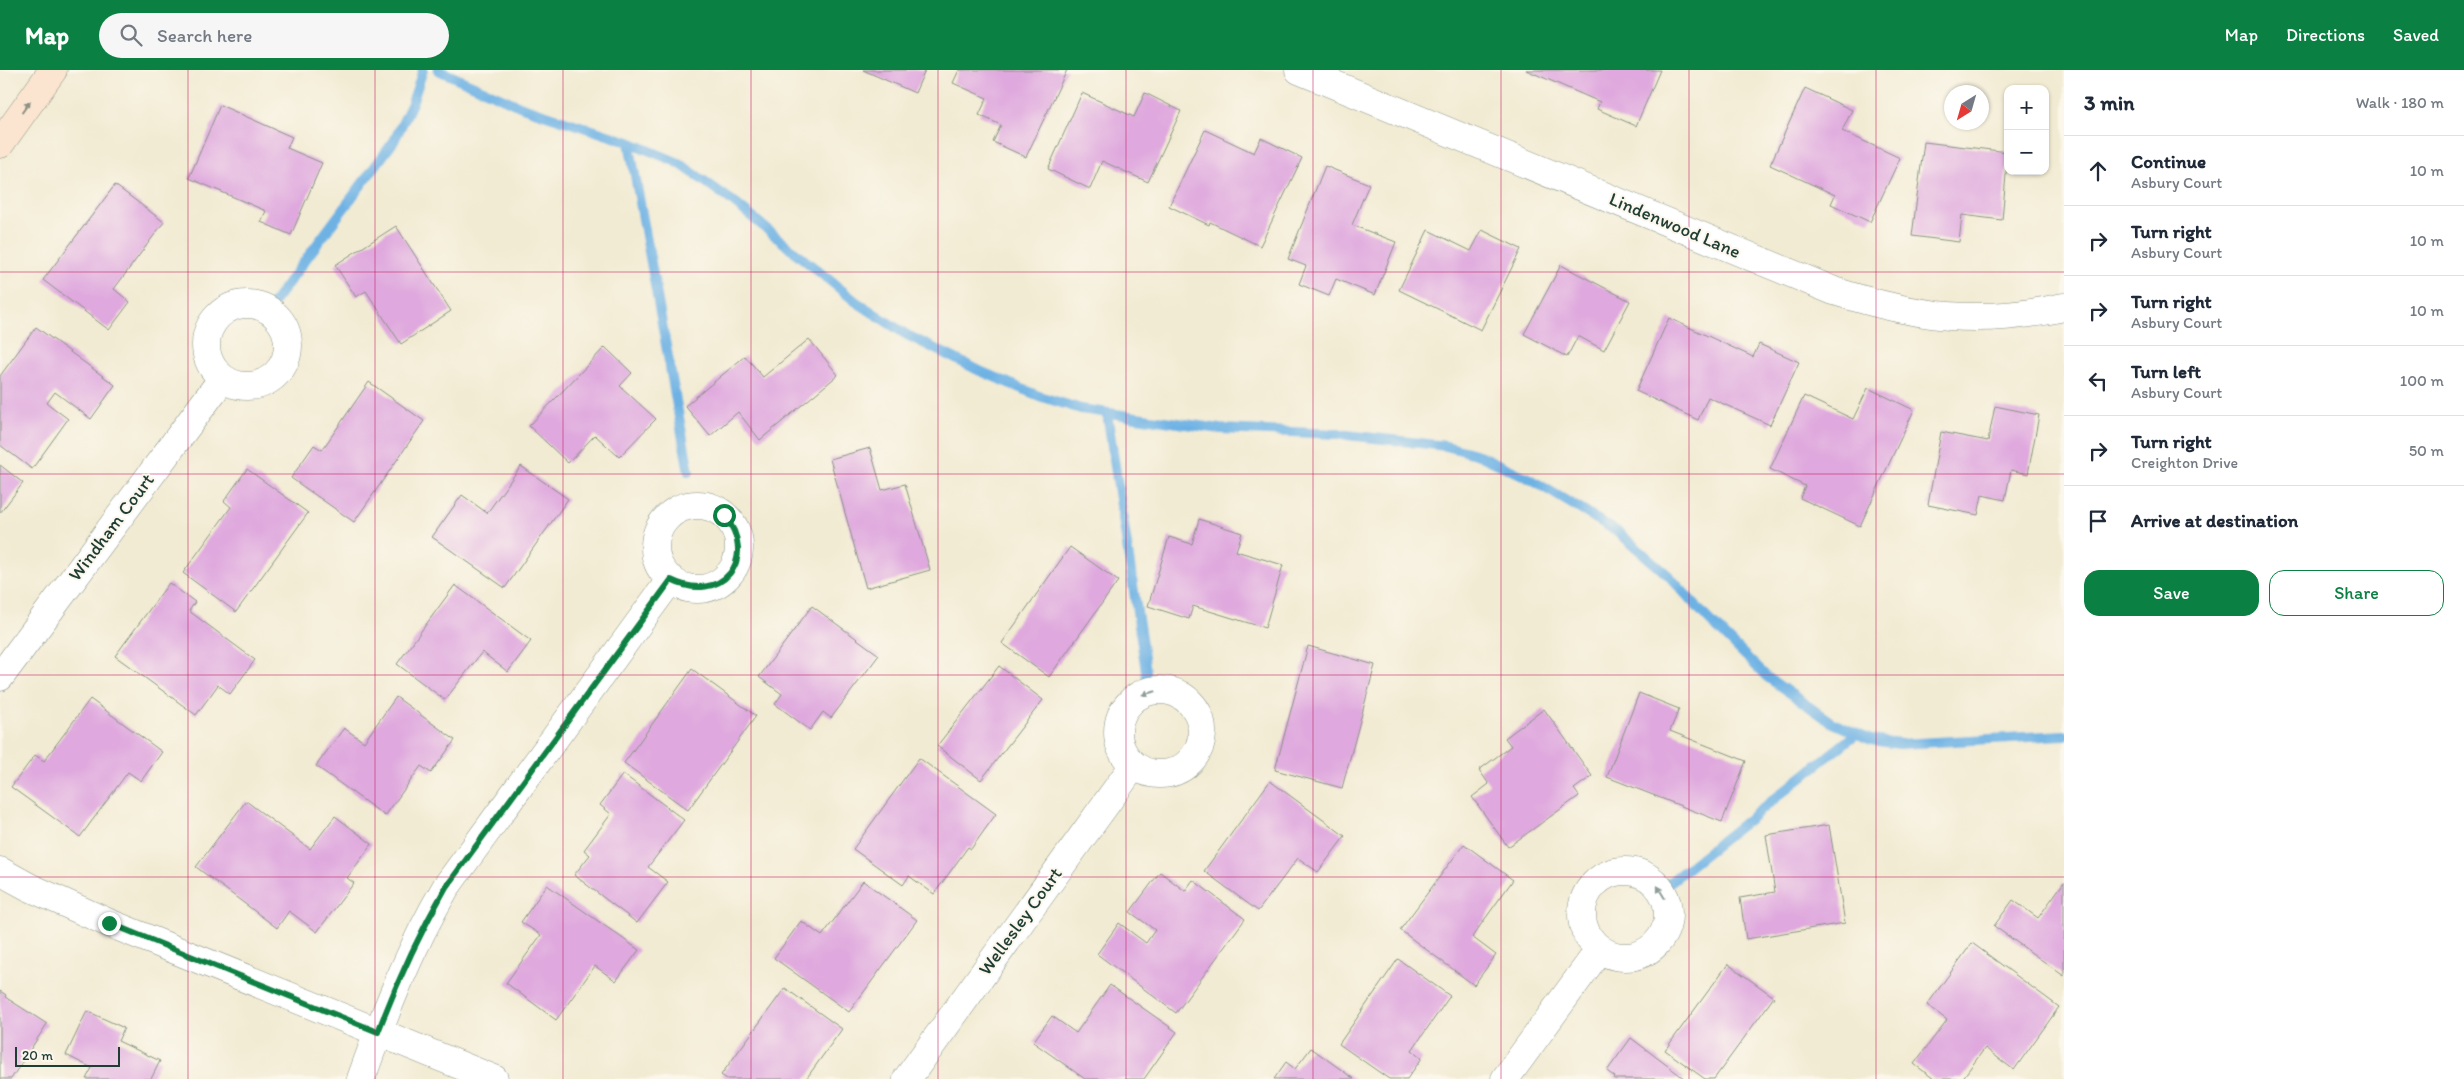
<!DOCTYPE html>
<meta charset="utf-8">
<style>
body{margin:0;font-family:Itim,sans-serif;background:#f6f6f7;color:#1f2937}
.controls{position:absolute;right:15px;top:15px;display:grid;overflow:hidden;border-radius:10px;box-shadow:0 1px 4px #0004}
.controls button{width:45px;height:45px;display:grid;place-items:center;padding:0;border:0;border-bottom:1px solid #e0e1e3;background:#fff;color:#1f2937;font:25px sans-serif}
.compass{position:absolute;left:1944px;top:15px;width:45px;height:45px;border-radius:50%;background:#fff;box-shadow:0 1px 4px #0004;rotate:217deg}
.scale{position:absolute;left:15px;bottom:12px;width:105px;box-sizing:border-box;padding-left:5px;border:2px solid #1f3d34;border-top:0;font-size:14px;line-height:18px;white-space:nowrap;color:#1f3d34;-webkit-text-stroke:4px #fbf7ec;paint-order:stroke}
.stop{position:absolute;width:15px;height:15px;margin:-11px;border:4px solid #0b8043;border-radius:50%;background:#fff}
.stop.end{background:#0b8043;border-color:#fff;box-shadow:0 1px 5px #0008}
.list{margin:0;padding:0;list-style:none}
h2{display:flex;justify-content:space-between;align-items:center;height:65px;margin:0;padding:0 20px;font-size:21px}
h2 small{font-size:16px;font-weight:400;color:#747a83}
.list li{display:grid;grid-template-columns:32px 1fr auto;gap:15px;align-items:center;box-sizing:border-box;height:70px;padding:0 20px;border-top:1px solid #e0e1e3}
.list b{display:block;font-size:19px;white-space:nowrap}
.list p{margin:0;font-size:16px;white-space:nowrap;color:#747a83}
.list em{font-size:16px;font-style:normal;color:#747a83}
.actions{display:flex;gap:10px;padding:15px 20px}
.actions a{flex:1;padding:11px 0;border:1px solid #0b8043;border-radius:15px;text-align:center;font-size:18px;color:#0b8043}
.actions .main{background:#0b8043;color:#fff}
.icon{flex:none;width:28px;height:28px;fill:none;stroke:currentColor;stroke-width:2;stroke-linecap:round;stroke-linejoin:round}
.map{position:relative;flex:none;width:2064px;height:1009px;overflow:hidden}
header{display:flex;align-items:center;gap:30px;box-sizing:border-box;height:70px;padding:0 25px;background:#0b8043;color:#fff}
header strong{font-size:24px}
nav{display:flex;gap:28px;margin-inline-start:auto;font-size:18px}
.search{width:350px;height:45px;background:#f6f6f7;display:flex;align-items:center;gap:12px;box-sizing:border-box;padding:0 18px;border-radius:28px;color:#747a83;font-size:19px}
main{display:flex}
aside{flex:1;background:#fff}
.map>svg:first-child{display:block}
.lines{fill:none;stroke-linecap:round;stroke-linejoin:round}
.stream{stroke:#6eb2e4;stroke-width:10}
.building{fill:#dfa8de}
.street-casing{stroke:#889484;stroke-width:29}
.secondary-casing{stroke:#889484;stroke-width:29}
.street{stroke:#fff;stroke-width:28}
.secondary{stroke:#fce5d0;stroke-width:28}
.oneway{fill:#8e9182}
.oneway2{fill:#8f9e9a}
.route{stroke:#0b8043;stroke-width:6}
.grid{fill:none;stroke:#c2185b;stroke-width:1;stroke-opacity:0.55}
.labels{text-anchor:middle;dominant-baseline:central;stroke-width:4;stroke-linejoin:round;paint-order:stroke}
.street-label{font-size:19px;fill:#1f3d34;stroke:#fbf7ec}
</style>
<header>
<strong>Map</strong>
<div class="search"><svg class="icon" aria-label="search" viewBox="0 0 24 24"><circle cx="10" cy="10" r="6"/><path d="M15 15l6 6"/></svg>Search here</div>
<nav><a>Map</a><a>Directions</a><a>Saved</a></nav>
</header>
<main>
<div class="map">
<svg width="2064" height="1009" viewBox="0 0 2064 1009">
<rect width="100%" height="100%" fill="#fbf7ec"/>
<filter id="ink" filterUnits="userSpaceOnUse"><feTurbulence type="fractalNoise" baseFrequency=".02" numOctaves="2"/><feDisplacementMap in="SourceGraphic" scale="10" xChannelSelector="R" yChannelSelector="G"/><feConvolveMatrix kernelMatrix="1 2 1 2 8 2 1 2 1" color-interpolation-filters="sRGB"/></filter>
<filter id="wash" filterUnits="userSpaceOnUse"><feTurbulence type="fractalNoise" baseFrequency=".0096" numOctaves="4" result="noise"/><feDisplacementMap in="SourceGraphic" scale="20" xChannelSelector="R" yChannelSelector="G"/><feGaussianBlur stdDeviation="1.12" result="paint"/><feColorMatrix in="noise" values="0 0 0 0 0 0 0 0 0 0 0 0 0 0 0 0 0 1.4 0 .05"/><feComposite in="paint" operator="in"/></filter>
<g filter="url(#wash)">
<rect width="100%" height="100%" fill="#f2ebd3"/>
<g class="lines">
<path class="stream" d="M438,0l84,37 107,35 50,21 52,37 124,101 52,34 73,36 59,25 42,13 139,20 118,5 108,12 33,9 51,24 88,53 50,43 40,44 59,58 64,45 40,18 28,4 165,-9
M629,72l60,330
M268,240l126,-169 18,-38 11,-33
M1107,343l42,278
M1660,820l196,-156"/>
</g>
<g id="blocks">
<path class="building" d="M863,0h62l-10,23z
M959,0h108l-41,87 -33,-15 8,-17 -22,-10 8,-17 -34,-15z
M1526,0h134l-24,56 -39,-17 3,-7z
M1805,18l47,22 -10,21 58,27 -30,64 -39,-18 4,-9 -65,-30z
M1082,23l52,24 11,-24 36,18 -33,71 -46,-21 -12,28 -42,-20z
M220,35l72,32 -5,11 35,15 -31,72 -30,-13 5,-11 -77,-33z
M1205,60l49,23 7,-15 41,20 -42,88 -50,-24 -1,3 -40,-19z
M1924,72l84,10 -6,68 -40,-5 -3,27 -47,-6z
M1325,96l44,18 -17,41 44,17 -21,53 -39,-16 -7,17 -30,-12 7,-18 -18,-7z
M115,115l49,37 -50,67 16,13 -21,28 -66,-50z
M396,156l55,85 -50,33 -35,-53 -10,6 -21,-32z
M1428,160l43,21 11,-21 39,19 -40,81 -82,-40z
M1561,195l69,36 -26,49 -26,-14 -11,21 -43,-23z
M1669,248l84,39 6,-13 40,18 -29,63 -62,-28 -10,23 -62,-29z
M36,257l79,58 -24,34 -36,-27 -8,11 21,16 -36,50 -32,-24v-69z
M809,269l29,36 -78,65 -22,-28 -28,24 -25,-30 60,-50 18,21z
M605,277l27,26 -12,13 36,33 -37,38 -24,-22 -27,28 -39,-37z
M369,312l55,39 -70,101 -63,-44 23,-33 8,5z
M1868,318l46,22 -54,116 -60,-28 5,-12 -35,-17 34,-73 49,23z
M1995,336l44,9 -11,59 -17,-4 -6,30 -23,-5 -4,20 -50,-10 13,-73 47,9z
M870,378l12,42 23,-6 25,86 -64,18 -36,-129z
M0,395l23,18 -23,30z
M521,396l47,33 -63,89 -73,-51 30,-42 25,18z
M247,399l61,44 -72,99 -53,-39 48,-66 -7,-6z
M1199,449l43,14 -6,18 47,14 -18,63 -72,-22 -4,13 -41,-13 21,-69 23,7z
M1070,477l48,34 -69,96 -47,-34z
M169,513l26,19 -6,9 66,49 -25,34 -12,-9 -22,30 -81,-59z
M455,515l76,56 -23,31 -26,-20 -37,48 -48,-36z
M812,536l67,49 -48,63 -8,-6 -13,18 -35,-26 7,-10 -23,-17z
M1308,576l67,19 -33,123 -67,-18z
M999,596l44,34 -62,80 -44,-34z
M692,599l64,47 -68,94 -64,-47z
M1639,623l40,16 -9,22 76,30 -24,61 -115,-45z
M396,627l59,43 -24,33 -10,-7 -36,50 -69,-50 28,-38 20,14z
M90,629l72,53 -21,29 -13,-9 -48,65 -69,-50 24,-32 9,6z
M1544,639l48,67 -18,13 5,7 -71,51 -36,-50 17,-13 -10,-14 32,-24 -6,-8z
M919,688l77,56 -25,35 -3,-2 -34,47 -25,-18 -6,9 -50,-36z
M623,704l61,46 -36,47 20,15 -31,41 -63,-48 16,-20 -6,-5 27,-36 -11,-9z
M1270,711l75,55 -27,36 -20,-14 -40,53 -54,-40z
M246,731l64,48 25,-33 37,28 -25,34 7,5 -37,49 -28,-21 -12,17 -81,-61z
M1829,755l16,98 -99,16 -6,-41 35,-6 -9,-57z
M1464,774l49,36 -41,57 24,18 -22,30 -74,-55z
M1160,802l25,19 8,-11 52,39 -69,94 -79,-59 22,-31 27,20 9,-13 -25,-18z
M863,811l54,39 -68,92 -75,-54 27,-37 21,15z
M2064,812v94l-70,-50 19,-26 25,18z
M547,815l92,65 -23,31 -21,-15 -39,54 -50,-37 35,-48 -20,-13z
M1972,873l87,64 -45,63 -29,-22 -23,31h-28l-20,-15 33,-44 -20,-15z
M1398,889l52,37 -38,54 10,8 -15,21h-18l-50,-35z
M1728,894l46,33 -60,82h-9l-40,-29z
M1110,915l67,47 -33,47h-59l-52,-37 19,-26 24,17z
M785,918l57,41 -36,50h-79l-6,-4z
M0,921l6,4 -1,2 42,27 -36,55h-11z
M87,941l37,17 -6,13 42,20 -9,18h-65l6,-11 -26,-13z
M1631,968l54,41h-71l1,-2 -8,-6z
M1311,978l43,31h-80l12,-17 9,7z"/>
</g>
</g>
<g filter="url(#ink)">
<use href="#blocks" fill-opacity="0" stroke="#889484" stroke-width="1"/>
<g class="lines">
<g class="street-casing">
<path id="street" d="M1299,0l535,221c82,26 144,35 230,16
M206 275a41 41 0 1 1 82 0a41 41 0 1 1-82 0Z
M655 477a42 42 0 1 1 84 0a42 42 0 1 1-84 0Z
M0,607l223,-299
M1118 662a42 42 0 1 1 84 0a42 42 0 1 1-84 0Z
M0,801l29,16 80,36 385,156
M1582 844a43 43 0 1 1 86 0a43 43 0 1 1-86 0Z
M361,1009c24,-67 49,-131 85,-192l225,-308
M907,1009l227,-314
M1505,1009l95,-130"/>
</g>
<g class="secondary-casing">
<path id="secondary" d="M0,74l53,-74"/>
</g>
<use href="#street" class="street"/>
<use href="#secondary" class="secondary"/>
</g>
<defs><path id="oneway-solid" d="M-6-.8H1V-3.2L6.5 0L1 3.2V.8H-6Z" transform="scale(1.25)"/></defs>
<use class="oneway" href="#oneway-solid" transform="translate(26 37) rotate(-54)"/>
<g class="oneway2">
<use href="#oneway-solid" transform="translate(1149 623) rotate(166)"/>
<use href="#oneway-solid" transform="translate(1661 822) rotate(-121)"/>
</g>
</g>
<g class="lines" filter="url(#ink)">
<path class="route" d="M109,853l269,109c19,-50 41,-98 68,-145l225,-307c50,25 89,-21 53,-65"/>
</g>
<path class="grid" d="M188,0v1009M375,0v1009M563,0v1009M751,0v1009M938,0v1009M1126,0v1009M1313,0v1009M1501,0v1009M1689,0v1009M1876,0v1009M0,202h2064M0,404h2064M0,605h2064M0,807h2064"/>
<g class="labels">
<g class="street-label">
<text transform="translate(1675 155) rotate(23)">Lindenwood Lane</text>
<text transform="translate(111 457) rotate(-53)">Windham Court</text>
<text transform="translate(1020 851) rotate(-54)">Wellesley Court</text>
</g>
</g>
</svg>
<div class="controls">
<button>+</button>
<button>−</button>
</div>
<svg class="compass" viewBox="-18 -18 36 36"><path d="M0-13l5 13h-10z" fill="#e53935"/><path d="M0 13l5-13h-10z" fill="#747a83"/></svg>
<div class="scale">20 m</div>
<div class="stop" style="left:724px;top:445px"></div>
<div class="stop end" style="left:109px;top:853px"></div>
</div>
<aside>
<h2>3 min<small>Walk · 180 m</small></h2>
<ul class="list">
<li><svg class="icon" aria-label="ahead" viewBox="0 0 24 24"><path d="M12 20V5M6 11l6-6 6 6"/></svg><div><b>Continue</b><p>Asbury Court</p></div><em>10 m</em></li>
<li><svg class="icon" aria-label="right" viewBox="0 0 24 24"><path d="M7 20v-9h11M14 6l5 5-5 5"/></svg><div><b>Turn right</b><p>Asbury Court</p></div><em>10 m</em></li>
<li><svg class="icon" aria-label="right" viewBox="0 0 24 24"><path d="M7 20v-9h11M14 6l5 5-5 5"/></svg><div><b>Turn right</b><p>Asbury Court</p></div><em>10 m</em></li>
<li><svg class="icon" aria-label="left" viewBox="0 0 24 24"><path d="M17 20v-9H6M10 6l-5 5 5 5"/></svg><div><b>Turn left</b><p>Asbury Court</p></div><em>100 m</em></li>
<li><svg class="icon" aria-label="right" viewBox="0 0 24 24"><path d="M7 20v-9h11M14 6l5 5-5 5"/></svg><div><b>Turn right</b><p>Creighton Drive</p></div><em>50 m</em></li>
<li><svg class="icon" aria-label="arrive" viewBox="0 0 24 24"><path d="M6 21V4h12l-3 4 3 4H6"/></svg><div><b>Arrive at destination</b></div></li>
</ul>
<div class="actions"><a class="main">Save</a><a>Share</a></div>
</aside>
</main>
